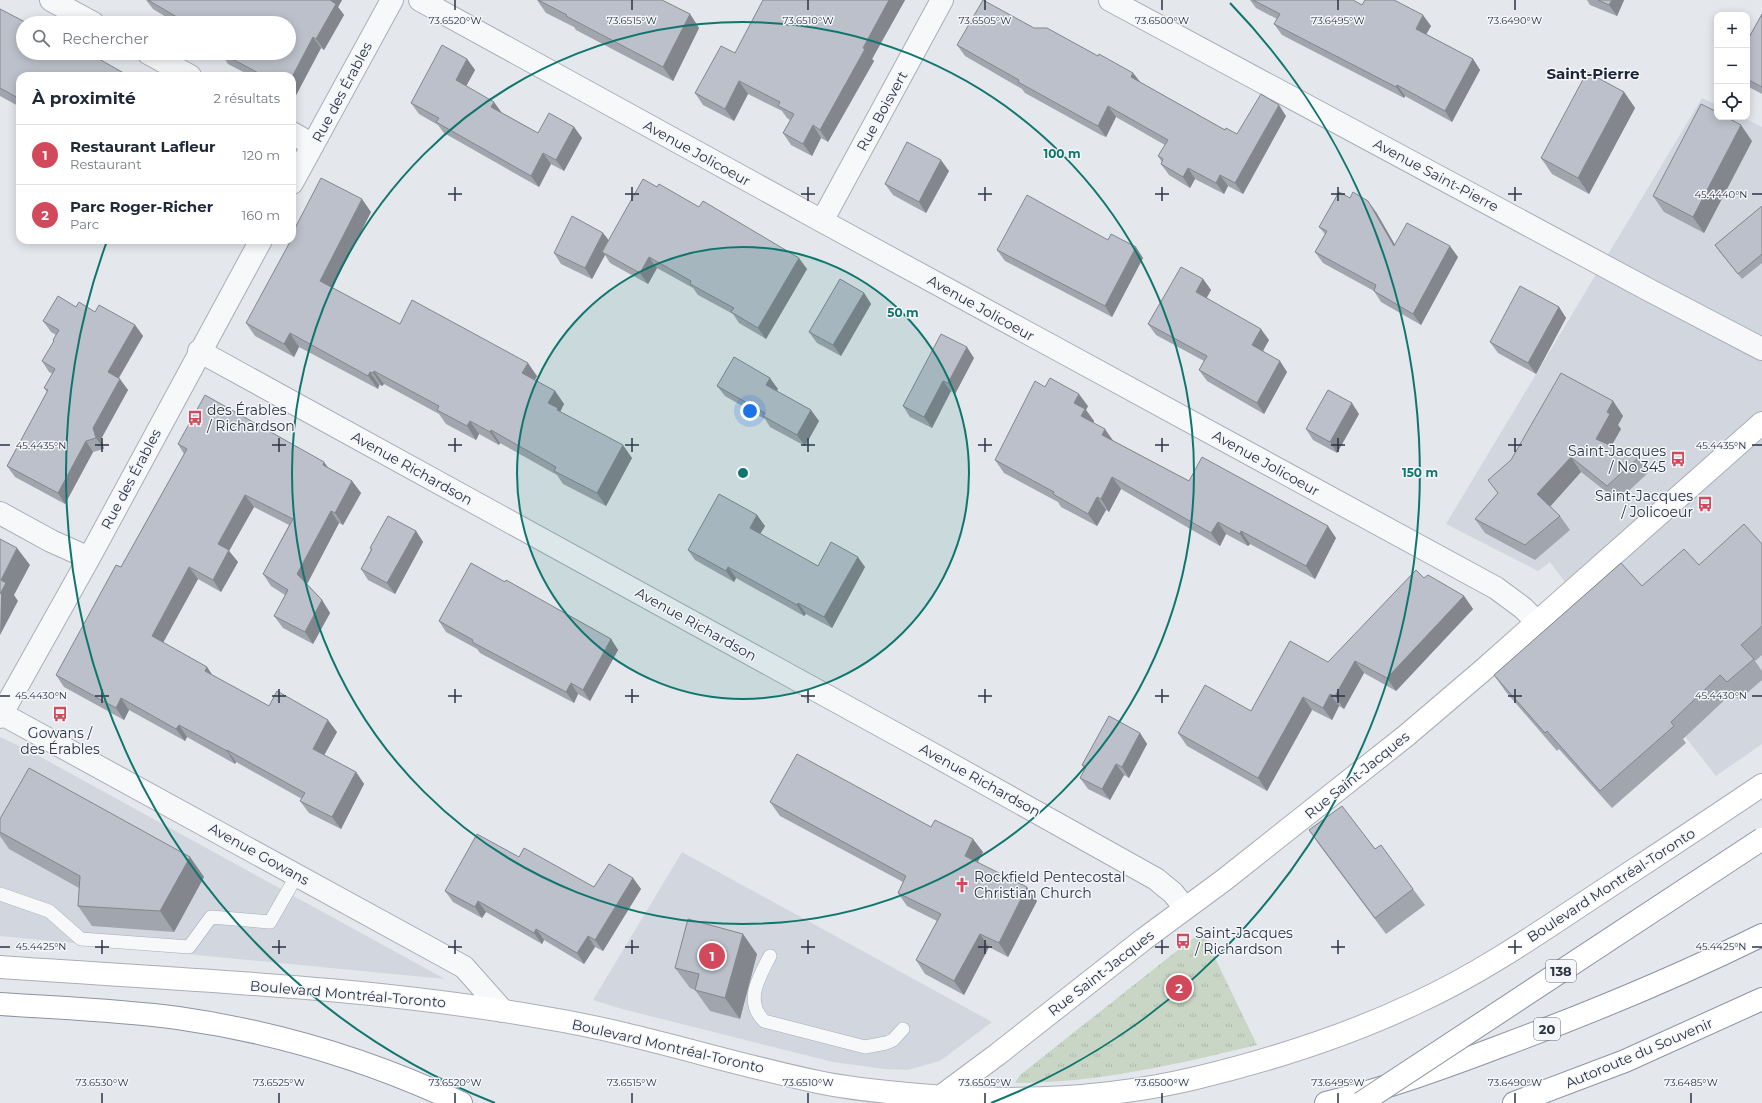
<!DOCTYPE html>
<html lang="fr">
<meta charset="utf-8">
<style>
body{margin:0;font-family:Montserrat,sans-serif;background:#f6f6f7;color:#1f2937}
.controls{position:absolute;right:12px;top:12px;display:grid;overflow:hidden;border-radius:8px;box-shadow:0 2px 10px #0003}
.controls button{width:36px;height:36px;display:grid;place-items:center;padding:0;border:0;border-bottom:1px solid #e0e1e3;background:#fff;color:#1f2937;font:20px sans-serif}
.you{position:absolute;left:750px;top:411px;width:14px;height:14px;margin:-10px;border:3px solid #fff;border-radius:50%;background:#1a73e8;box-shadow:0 0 0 6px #1a73e833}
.badge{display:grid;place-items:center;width:26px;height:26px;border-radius:50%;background:#d1495b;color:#fff;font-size:13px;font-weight:700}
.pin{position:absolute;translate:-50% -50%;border:2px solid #fff;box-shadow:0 1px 4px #0006}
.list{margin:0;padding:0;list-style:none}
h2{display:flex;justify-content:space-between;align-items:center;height:52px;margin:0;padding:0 16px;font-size:17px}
h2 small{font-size:13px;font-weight:400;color:#747a83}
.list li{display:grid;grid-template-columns:26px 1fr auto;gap:12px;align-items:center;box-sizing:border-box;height:60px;padding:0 16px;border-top:1px solid #e0e1e3}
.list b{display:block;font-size:15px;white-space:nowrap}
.list p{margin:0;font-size:13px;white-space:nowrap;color:#747a83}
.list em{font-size:13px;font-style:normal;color:#747a83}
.icon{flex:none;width:22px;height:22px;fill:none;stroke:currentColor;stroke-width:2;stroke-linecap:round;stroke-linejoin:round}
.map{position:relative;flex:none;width:1762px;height:1103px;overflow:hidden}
.search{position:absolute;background:#fff;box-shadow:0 2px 10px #0003;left:16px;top:16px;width:280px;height:44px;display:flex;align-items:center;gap:10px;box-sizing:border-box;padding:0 14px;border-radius:22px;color:#747a83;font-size:15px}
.panel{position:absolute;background:#fff;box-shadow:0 2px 10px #0003;left:16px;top:72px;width:280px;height:172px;border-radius:12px}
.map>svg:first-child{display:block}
.built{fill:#d2d6de}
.grass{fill:url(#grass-tufts)}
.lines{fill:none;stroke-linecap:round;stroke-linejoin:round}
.service-casing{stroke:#a9aeb7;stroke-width:14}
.minor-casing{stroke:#a9aeb7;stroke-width:24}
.secondary-casing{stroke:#a9aeb7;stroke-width:24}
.motorway-casing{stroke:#8b94a3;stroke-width:24}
.service{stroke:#f7f8fa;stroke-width:13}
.minor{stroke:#f7f8fa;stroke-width:22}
.secondary{stroke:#fff;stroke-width:22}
.motorway{stroke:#fff;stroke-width:22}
.motorway-bridge-casing{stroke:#8b94a3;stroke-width:24;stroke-linecap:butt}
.motorway-bridge{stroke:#fff;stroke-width:22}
.wall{fill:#a1a5ae}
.shaded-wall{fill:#83868d}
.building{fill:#bbc0ca;stroke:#83868d}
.ticks{fill:none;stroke:#2b3445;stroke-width:1.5}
.ring{fill:none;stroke:#0f766e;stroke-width:2}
.labels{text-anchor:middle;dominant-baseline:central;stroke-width:3;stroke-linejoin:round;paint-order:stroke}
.shield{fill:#f4f6f9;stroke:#676e7b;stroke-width:1}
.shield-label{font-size:13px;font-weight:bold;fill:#2b3445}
.street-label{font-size:14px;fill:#2b3445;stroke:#f4f6f9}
.poi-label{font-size:14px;fill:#2b3445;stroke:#f4f6f9;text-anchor:start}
.neighbourhood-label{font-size:15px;font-weight:bold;fill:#1d2536;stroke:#f4f6f9}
.ticks-label{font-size:10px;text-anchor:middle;fill:#2b3445;stroke:#f4f6f9;stroke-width:3;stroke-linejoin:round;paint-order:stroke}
.centre{fill:#0f766e;stroke:#f4f6f9;stroke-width:2}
.ring-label{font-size:12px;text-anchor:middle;font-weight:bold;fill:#0f766e;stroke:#f4f6f9;stroke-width:3;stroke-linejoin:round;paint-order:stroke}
</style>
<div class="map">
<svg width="1762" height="1103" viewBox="0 0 1762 1103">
<defs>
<pattern id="grass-tufts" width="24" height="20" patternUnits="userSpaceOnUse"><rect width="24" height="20" fill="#c9d6c5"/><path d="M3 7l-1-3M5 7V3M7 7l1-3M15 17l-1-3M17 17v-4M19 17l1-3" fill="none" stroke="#adb8ab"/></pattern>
</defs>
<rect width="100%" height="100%" fill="#e4e7ec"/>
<path class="built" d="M1702,98l15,7v12h25l20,10v617l-46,32 -118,-150 -48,-64 -12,9 -92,-47z
M0,737l26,12 419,230 -445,-43z
M682,852l310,170 -52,39 -33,9 -22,-1 -52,-7 -211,-53 -29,-9z"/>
<path class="grass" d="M1202,931l55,114c-79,19 -160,38 -242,38l5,-8z"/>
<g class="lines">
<g class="service-casing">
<path id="service" d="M0,894l49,17 32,28 108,8 22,-30 59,5 27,-47
M770,956c-11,21 -26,45 -6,65l101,26 21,-4 7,-3 10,-11"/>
</g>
<g class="minor-casing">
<path id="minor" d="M51,0l42,23
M420,0l402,221 674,367 27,20 14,14
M1110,0l539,290 113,59
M148,53l42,23
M292,133l21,12
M292,183l100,-183
M822,221l120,-221
M199,351l728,400 229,128 17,14 12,15
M0,513l51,28 38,17
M2,714l462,253 39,44
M0,717l89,-159 172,-318"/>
</g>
<g class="secondary-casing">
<path id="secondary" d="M0,967c182,13 366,19 546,51 92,15 181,45 272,64 33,7 67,10 101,13 94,8 185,5 277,-17 75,-18 150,-42 220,-75 59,-27 114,-64 168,-100 59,-39 119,-78 178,-118
M936,1100l62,-46 146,-115 80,-59 183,-145 75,-64 280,-248"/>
</g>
<g class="motorway-casing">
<path id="motorway" d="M0,1004c59,4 119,6 178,14 98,14 194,43 283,85
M1326,1103c59,-14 117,-35 175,-57 89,-33 176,-69 261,-111
M1514,1103l111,-42 137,-62"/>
</g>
<use href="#service" class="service"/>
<use href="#minor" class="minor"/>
<use href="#secondary" class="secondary"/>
<use href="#motorway" class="motorway"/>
<g class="motorway-bridge-casing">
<path id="motorway-bridge" d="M1361,1103l401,-264"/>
</g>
<use href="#motorway-bridge" class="motorway-bridge"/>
</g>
<path class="wall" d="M146,0h196l-4,7 6,8 -20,35 -3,-2 -27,51 -2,-2v-21h-41l-23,-12 -7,-11 68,-30h-113l-23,-14z
M537,0h125l28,14 9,14 -26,53 -97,-51 -2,-3 -28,-14z
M779,0h126l-33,59 2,2 -46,81 -7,-4 -9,18 -21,-11 -8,-12 7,-13 -3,-2 -5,-7 -34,-17 -14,27 -31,-16 -8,-12 40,-40z
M1250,0h103l9,5 69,21 -5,8 47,25 7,11 -28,52 -47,-26 -1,2 -122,-63 -8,-11 3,-5 -21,-11z
M1587,0h37l-7,16 -27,-11z
M0,9l23,44 107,23h-110v31l-20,-11z
M1762,14v80l-15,-8v-45z
M1034,28l64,28 35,17 7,9 85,48 12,4 49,-18 -43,78 -15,-8 -4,8 -29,-15 -5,9 -21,-13 -8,-11 1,-2 -4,-6 7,-11 -49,-28 -10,20 -5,-2 -76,-42 -3,-4 -57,-33 -8,-11z
M467,59l8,11 -9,16 35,26 37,21 36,-6 8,11 -18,33 -13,-7 -12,23 -95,-54 -6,-8 -19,-11 -8,-11z
M1624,92l11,16 -46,86 -37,-20 -11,-16z
M1752,141l-48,92 -40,-21 -11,-16z
M949,171l-23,42 -33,-18 -8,-11z
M1762,206v57l-20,16 -23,-28 -4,-6z
M371,212l-39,76 68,36 137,52 -2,4 20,11 9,13 -4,8 72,46 -26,48 -43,-22 -6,-9 -57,-32 -1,2 -20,-11 -3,6 -30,-16 -7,-10 -55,-30 -2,2 -3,-1 -1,4 -79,-42 -5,10 -39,-21 -9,-13z
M1376,212l19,33 63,12 -37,68 -40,-23 -7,-11 -51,-28 -8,-11 10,-18 -6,-7z
M609,241l198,28 -41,70 -27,-16 -6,-9 -35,-19 -5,-7 -36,-20 -9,16 -38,-21 -5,-8 -13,24 -31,-15 -7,-11z
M997,250l146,8 -31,59 -107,-56z
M1203,279l8,11 -5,8 63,42 -6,11 24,21 -23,42 -57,-33 -8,-11 5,-9 -48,-26 -8,-11z
M864,293l7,11 -30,52 -24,-13 -8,-11z
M76,307l19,5 40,13 8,11 -25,42 10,12 -27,49 3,10 -11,3 -28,52 -50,-27 -8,-11 40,-74 -3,-4 9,-14 -4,-2 -7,-11 12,-19 -1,-2 3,-5 -5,-3 -8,-11z
M1559,307l7,11 -30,56 -38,-21 -8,-11z
M974,358l-19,36 -4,-3 -19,37 -22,-11 -7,-11z
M717,386l61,3 -1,2 42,30 -14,25 -35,-19 -5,-8 -40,-23z
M1613,401l10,15 -5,9 3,4 -10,17 27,12 10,15 -30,28 -37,-29 -31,34 10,10 10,14 -35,30 -50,-27 -10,-14 23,-26 -10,-13z
M1088,406l-2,4 8,11 -1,2 21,18 75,40 147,57 -21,41 -65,-35 -2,2 -22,-12 -6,12 -99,-57 -12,23 -3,-2 -9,16 -36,-19 -3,-5 -54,-29 -9,-13z
M1359,414l-22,39 -24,-13 -7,-11z
M178,444l151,24 23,13 9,12 -18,32 -4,-2 -32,61 15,16 8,13 -17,31 -30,-16 -9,-12 11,-21 -14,-9 -8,-12 26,-49 -35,-18 -25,44 9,11 -17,30 -23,-13 -35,64 44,24 5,8 57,31 68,26 -13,23 32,17 8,12 -23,45 -32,-16 -9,-12 2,-2 -66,-37 -1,2 -48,-27 -2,4 -56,-31 -5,10 -60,-33 -8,-12 65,-108 63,-113z
M757,515l8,11 -5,8 58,32 47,1 -33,61 -26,-14 -2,2 -68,-38 -2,4 -39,-22 -7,-10z
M416,531l7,11 -28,52 -27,-14 -7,-11 10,-20 -1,-1z
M1762,544v111l-7,6 7,10v9l-23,20 -7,-7 -49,46 3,4 -74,65 -53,-59 -2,2 -51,-59 -12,-17 148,-89 57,-21z
M1424,578l40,18 9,13 -77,82 -32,-18 -20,36 -5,-3 -7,14 -20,-10 -45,81 -80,-45 -9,-13 73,-22 77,-49z
M439,621l172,18 7,11 -28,51 -12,-7 -4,9 -94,-50 -3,-4 -31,-17z
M1140,733l7,11 -18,34 -5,-3 -14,25 -22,-11 -8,-11 5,-8 -3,-5z
M770,802l161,25 52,25 -5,10 59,39 -29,56 -19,-10 -25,48 -39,-21 -9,-14 21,-39 -30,-15 -9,-13 5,-11 -123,-66z
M0,819l190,38 14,20 -30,55 -82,-6 -14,-20 1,-18 -70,-39 -9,-13z
M1309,830l66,19 38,40 12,16 -39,29 -66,-88z
M519,857l75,30 39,-9 8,11 -38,62 -8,-4 -11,17 -40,-24 -2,4 -56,-32 -4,6 -29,-16 -8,-11z
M757,954l-17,65 -30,-8 -15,-21 -5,-2 -15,-20z"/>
<path class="shaded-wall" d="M329,0h13l-4,7 6,8 -20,35 -8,-11z
M889,0h16l-33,59 2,2 -46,81 -8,-12 43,-82z
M1612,0h12l-7,16 -8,-11z
M690,14l9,14 -26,53 -10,-14z
M1423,15l8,11 -8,14 -7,-11z
M313,37l8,11 -27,51 -2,-4v-18z
M467,59l8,11 -11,20 -8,-10z
M1473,59l7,11 -28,52 -7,-11z
M1133,73l8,10 -10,-6z
M739,81l9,13 -14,27 -9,-12z
M1397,85l8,11 -1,2 -8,-11z
M1624,92l11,16 -46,86 -11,-16z
M494,102l8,11 -11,-6z
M1279,105l7,11 -43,78 -8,-11z
M1108,106l8,11 -10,20 -8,-11z
M813,125l8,13 -9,18 -9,-12z
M1741,125l11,16 -48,92 -11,-16z
M574,127l8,11 -18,33 -8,-11z
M543,153l8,11 -12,23 -8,-11z
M941,160l8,11 -23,42 -7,-11z
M1188,168l7,11 -5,9 -7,-11z
M1220,175l8,11 -4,8 -8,-11z
M362,199l9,13 -42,82 -9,-13z
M1368,201l8,11 26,45 -8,-11z
M603,233l8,10 -9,9 3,3 -13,24 -7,-11z
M1450,246l8,11 -37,68 -8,-11z
M1136,247l7,11 -31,59 -7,-11z
M649,257l8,11 -9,16 -8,-11z
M799,258l8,11 -41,70 -8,-11z
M1203,279l8,11 -7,13 -8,-11z
M864,293l7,11 -30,52 -8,-11z
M1559,307l7,11 -30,56 -8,-11z
M135,325l8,11 -27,47 -8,-11z
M1261,329l8,11 -9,16 -8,-11z
M290,333l9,14 -5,10 -10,-13z
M967,347l7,11 -19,36 -7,-11z
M1280,361l7,11 -23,42 -7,-11z
M528,363l9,13 -6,10 -9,-13z
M374,371l10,13 -2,2 -9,-13z
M370,372l9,13 -1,4 -10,-13z
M770,378l8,11 -4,7 -8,-11z
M120,379l8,11 -27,49 3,10 -8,-11 -3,-10z
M943,381l8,10 -19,37 -8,-11z
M555,391l9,13 -4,8 7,10 -19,-19z
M1079,394l9,12 -2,4 8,11 -4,8 -9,-13 -7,-13z
M1613,401l10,15 -5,9 3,4 -14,25 -11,-15 11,-27z
M1352,403l7,11 -22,39 -7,-11z
M811,410l8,11 -14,25 -8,-11z
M470,421l9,13 -3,6 -9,-14z
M1105,429l9,13 -12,-7z
M491,430l9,13 -1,2 -9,-13z
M86,441l7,11 -28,52 -7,-11z
M623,445l9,13 -26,48 -9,-13z
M1571,457l10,15 -33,37 -11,-15z
M324,462l9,12 -10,-9z
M1112,477l9,12 -12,23 -8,-13z
M352,481l9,12 -18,32 -8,-12z
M245,495l9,12 -25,44 9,11 -17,30 -8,-12 5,-36z
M1097,497l9,13 -9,16 -9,-12z
M331,511l8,12 -33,63 -9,-12z
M757,515l8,11 -8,13 -7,-11z
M1218,522l8,12 -6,12 -9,-13z
M1328,526l8,12 -21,41 -9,-13z
M416,531l7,11 -28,52 -8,-11z
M1241,531l9,13 -2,2 -8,-12z
M17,548l13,17 -16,30 4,6 -18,34 1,-55z
M858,557l7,10 -33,61 -8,-11z
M189,567l9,12 -38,69 -8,-12z
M728,567l8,11 -2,4 -8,-11z
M1464,596l9,13 -77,82 -9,-13z
M322,600l8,13 -17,31 -8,-12z
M798,603l8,11 -2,2 -7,-11z
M611,639l7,11 -28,51 -7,-11z
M1355,661l9,12 -20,36 -9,-13z
M207,667l8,12 -10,-8z
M571,683l7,11 -4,9 -8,-11z
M1330,694l9,12 -7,14 -9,-12z
M1303,697l9,13 -45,81 -9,-13z
M121,698l8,12 -5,10 -8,-12z
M328,720l9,12 -16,29 -8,-12z
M179,725l8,12 -2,4 -9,-12z
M1140,733l7,11 -18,34 -7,-11z
M227,750l9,12 -1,2 -8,-13z
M1116,764l8,11 -14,25 -8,-11z
M356,772l8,12 -23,45 -9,-12z
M973,839l10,13 -9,17 -9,-13z
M190,857l14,20 -30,55 -14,-21z
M633,878l8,11 -38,62 -8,-11z
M1027,887l10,14 -29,56 -9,-14z
M478,901l8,11 -4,6 -7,-11z
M536,929l8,11 -2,4 -8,-11z
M743,934l14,20 -17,65 -15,-21z
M980,934l9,13 -25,48 -10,-14z
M588,936l7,11 -11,17 -7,-11z"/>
<path class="building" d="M148,0h182l6,4 -20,35 -3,-2 -21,40v-1h-28l-43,-23h68v-30h-102z
M538,0h124l28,14 -27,53 -97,-51 1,-1z
M763,0h126l-26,48 2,1 -45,81 -7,-5 -10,19 -20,-11 11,-19 -16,-8 2,-4 -41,-21 -14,28 -30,-16 26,-47 14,7z
M983,0l51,28h13l51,28 1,-2 34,19 -2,4 94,53 1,-2 11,6 24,-40 18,11 -44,78 -15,-8 -4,8 -28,-15 -5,9 -22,-13 2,-5 -5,-3 10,-16 -60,-34 -10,20 -4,-2 -76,-42 1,-2 -62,-35z
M1253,0h100l9,5 3,-5h29l29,15 -7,14 57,30 -28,52 -48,-26 -1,2 -122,-63 6,-10z
M1598,0h14l-3,5z
M0,9l27,14h-4v30h62l13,7 1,-1 30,17h-109v23l-20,-11z
M1762,14v73l-15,-8v-38z
M442,45l25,14 -11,21 38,22 -3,5 47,26 11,-20 25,14 -18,33 -13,-7 -12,23 -95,-54 3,-4 -28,-15z
M1587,72l37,20 -46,86 -37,-20z
M1701,104l16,8v5h9l15,8 -48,92 -40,-21z
M907,142l34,18 -22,42 -34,-18z
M321,178l41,21 -42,82 80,43 12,-24 116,63 -6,10 33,18 -7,12 10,5 -1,2 66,35 -26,48 -43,-22 2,-4 -65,-37 -1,2 -20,-11 -3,5 -30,-16 2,-4 -65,-35 -1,2 -3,-1 -2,4 -78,-43 -6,11 -38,-21 45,-83h1v-6z
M643,179l14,8 2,-3 40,23 4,-6 96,57 -41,70 -27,-16 3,-4 -44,-24 1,-3 -42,-24 -9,16 -38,-21z
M1339,192l11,6 3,-6 15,9 26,45 13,-23 43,23 -37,68 -39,-23 2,-6 -61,-33 12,-21 -8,-4z
M1027,195l81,45 3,-6 25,13 -31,59 -108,-56z
M1762,206v48l-24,20 -23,-29z
M572,216l31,17 -18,35 -31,-15z
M1181,267l22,12 -7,13 65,37 -9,16 28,16 -23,42 -58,-33 8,-14 -59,-32z
M840,279l24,14 -31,52 -24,-13z
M1520,286l39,21 -31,56 -38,-21z
M58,296l18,11 3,-5 16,10 4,-7 36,20 -27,47 12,7 -27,49 3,10 -10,3 -28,52 -51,-27 41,-76 -4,-2 11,-19 -13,-8 12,-20 -1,-1 6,-10 -16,-9z
M941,334l26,13 -19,36 -5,-2 -19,36 -21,-11z
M734,357l36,21 -4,7 45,25 -14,25 -34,-19 2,-3 -48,-27z
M1561,373l52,28 -6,11 3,2 -14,25 42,19 -31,28 -36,-29 -34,37 23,22 -35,29 -50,-26 23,-26 -10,-13 23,-20z
M1050,378l29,16 -5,9 11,6 -4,7 24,13 -3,6 87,46 13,-24 126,69 -22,40 -65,-35 -1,3 -22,-12 -7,11 -99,-56 -11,22 -4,-2 -9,17 -35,-20 1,-2 -59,-32 40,-79 10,6z
M1328,390l24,13 -22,39 -24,-13z
M205,395l119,67 -1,3 29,16 -17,32 -4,-2 -34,63 25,26 -17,32 -31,-16 14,-26 -25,-16 30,-55 -48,-24 -27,49 11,6 -16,30 -24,-13 -37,69 55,31 -2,4 64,35 8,-15 51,29 -15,29 43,23 -24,45 -32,-16 5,-8 -78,-43v1l-48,-26 -3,4 -55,-31 -5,10 -60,-33 60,-110 5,2 66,-118 -9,-5z
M719,494l38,21 -7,13 68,38 13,-24 27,15 -34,60 -26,-14 -1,2 -69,-38 -2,4 -38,-21z
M388,516l28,15 -29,52 -26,-14 11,-20 -2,-1z
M1744,524l18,20v82l-21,19 13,14 -27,23 -7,-7 -49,47 3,4 -74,65 -53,-60 -2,2 -51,-58 127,-112 21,23 42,-37 15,16z
M0,539l17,9 -16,32 5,3 -6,11z
M471,563l34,19 1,-2 105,59 -28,51 -12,-7 -5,9 -94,-50 1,-2 -34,-19z
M1416,570l8,8 4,-3 36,21 -77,82 -32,-17 -20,35 -5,-2 -7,14 -20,-11 -45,81 -80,-45 27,-48 46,26 39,-70 38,21z
M1109,716l31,17 -18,34 -6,-3 -14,25 -22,-11 6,-11 -4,-2z
M797,754l134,73 4,-7 38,19 -8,17 62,31 -28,56 -19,-9 -26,47 -38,-21 25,-46 -43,-21 8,-17 -136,-74z
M29,768l161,89 -30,54 -82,-5 2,-30 -80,-44v-13z
M1342,806l33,43 6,-4 32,44 -38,29 -66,-88z
M477,834l42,23 5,-9 70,39 15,-23 24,14 -38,62 -7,-4 -11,17 -41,-24 -2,4 -56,-32 -3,6 -30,-16z
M688,919l55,15 -18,64 -30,-8 4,-16 -24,-6z"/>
<path class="ticks" d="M455,0v10M632,0v10M808,0v10M985,0v10M1162,0v10M1338,0v10M1515,0v10M455,187v14M632,187v14M808,187v14M985,187v14M1162,187v14M1338,187v14M1515,187v14M448,194h14M625,194h14M801,194h14M978,194h14M1155,194h14M1331,194h14M1508,194h14M1752,194h10M102,438v14M279,438v14M455,438v14M632,438v14M808,438v14M985,438v14M1162,438v14M1338,438v14M1515,438v14M0,445h10M95,445h14M272,445h14M448,445h14M625,445h14M801,445h14M978,445h14M1155,445h14M1331,445h14M1508,445h14M1752,445h10M102,689v14M279,689v14M455,689v14M632,689v14M808,689v14M985,689v14M1162,689v14M1338,689v14M1515,689v14M0,696h10M95,696h14M272,696h14M448,696h14M625,696h14M801,696h14M978,696h14M1155,696h14M1331,696h14M1508,696h14M1752,696h10M102,940v14M279,940v14M455,940v14M632,940v14M808,940v14M985,940v14M1162,940v14M1338,940v14M1515,940v14M0,947h10M95,947h14M272,947h14M448,947h14M625,947h14M801,947h14M978,947h14M1155,947h14M1331,947h14M1508,947h14M1752,947h10M102,1093v10M279,1093v10M455,1093v10M632,1093v10M808,1093v10M985,1093v10M1162,1093v10M1338,1093v10M1515,1093v10M1691,1093v10"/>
<circle cx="743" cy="473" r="226" fill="#0f766e" fill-opacity=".12"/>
<g class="ring">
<circle cx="743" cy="473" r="226"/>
<circle cx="743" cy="473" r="451"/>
<path d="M495 1103A677 677 0 0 1 107 241M1230 3A677 677 0 0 1 991 1103"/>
</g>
<defs>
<g id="bus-bare" transform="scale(1.2)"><path d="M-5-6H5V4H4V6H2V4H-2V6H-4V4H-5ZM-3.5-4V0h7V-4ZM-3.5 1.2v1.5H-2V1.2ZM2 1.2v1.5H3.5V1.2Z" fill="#d1495b" stroke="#f4f6f9" stroke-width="2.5" paint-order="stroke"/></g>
<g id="church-bare" transform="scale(1.2)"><path d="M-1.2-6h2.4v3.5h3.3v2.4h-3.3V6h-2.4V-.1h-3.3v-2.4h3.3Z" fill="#d1495b" stroke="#f4f6f9" stroke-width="2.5" paint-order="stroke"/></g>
</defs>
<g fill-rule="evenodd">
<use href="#bus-bare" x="195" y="418"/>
<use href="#bus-bare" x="1678" y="459"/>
<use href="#bus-bare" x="1705" y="504"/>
<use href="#bus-bare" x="60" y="714"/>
<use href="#church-bare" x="962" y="885"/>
<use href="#bus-bare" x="1183" y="941"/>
</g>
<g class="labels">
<g class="shield">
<rect x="1546" y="960" width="30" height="22" rx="3"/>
<rect x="1534" y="1018" width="26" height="22" rx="3"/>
</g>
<g class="shield-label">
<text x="1561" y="971">138</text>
<text x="1547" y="1029">20</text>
</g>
<g class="street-label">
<text transform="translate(342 92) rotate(-62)">Rue des Érables</text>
<text transform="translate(882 111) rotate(-61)">Rue Boisvert</text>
<text transform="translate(697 153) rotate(29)">Avenue Jolicoeur</text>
<text transform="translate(1436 175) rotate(28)">Avenue Saint-Pierre</text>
<text transform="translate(981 308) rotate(29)">Avenue Jolicoeur</text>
<text transform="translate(1266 463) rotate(29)">Avenue Jolicoeur</text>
<text transform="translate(412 468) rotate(29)">Avenue Richardson</text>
<text transform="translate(131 479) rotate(-62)">Rue des Érables</text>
<text transform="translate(696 624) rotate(29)">Avenue Richardson</text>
<text transform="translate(1357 775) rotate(-39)">Rue Saint-Jacques</text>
<text transform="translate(980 780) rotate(29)">Avenue Richardson</text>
<text transform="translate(259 854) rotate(29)">Avenue Gowans</text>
<text transform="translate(1611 885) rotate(-33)">Boulevard Montréal-Toronto</text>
<text transform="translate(1101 973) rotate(-38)">Rue Saint-Jacques</text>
<text transform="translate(348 994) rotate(5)">Boulevard Montréal-Toronto</text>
<text transform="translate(668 1046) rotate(13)">Boulevard Montréal-Toronto</text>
<text transform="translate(1639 1053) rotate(-23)">Autoroute du Souvenir</text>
</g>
<g class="poi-label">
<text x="207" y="410">des Érables<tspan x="207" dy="16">/ Richardson</tspan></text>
<text x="1666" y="451" text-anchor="end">Saint-Jacques<tspan x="1666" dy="16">/ No 345</tspan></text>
<text x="1693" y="496" text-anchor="end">Saint-Jacques<tspan x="1693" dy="16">/ Jolicoeur</tspan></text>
<text x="60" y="733" text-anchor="middle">Gowans /<tspan x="60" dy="16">des Érables</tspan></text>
<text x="974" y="877">Rockfield Pentecostal<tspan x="974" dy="16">Christian Church</tspan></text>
<text x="1195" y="933">Saint-Jacques<tspan x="1195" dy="16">/ Richardson</tspan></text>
</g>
<g class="neighbourhood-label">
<text x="1593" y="73">Saint-Pierre</text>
</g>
</g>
<g class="ticks-label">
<text x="455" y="24">73.6520°W</text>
<text x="632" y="24">73.6515°W</text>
<text x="808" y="24">73.6510°W</text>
<text x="985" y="24">73.6505°W</text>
<text x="1162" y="24">73.6500°W</text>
<text x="1338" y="24">73.6495°W</text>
<text x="1515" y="24">73.6490°W</text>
<text x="1721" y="198">45.4440°N</text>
<text x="41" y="449">45.4435°N</text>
<text x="1721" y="449">45.4435°N</text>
<text x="41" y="699">45.4430°N</text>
<text x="1721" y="699">45.4430°N</text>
<text x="41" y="950">45.4425°N</text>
<text x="1721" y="950">45.4425°N</text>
<text x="102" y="1086">73.6530°W</text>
<text x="279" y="1086">73.6525°W</text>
<text x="455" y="1086">73.6520°W</text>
<text x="632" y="1086">73.6515°W</text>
<text x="808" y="1086">73.6510°W</text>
<text x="985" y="1086">73.6505°W</text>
<text x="1162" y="1086">73.6500°W</text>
<text x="1338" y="1086">73.6495°W</text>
<text x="1515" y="1086">73.6490°W</text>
<text x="1691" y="1086">73.6485°W</text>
</g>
<circle cx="743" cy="473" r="6" class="centre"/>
<g class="ring-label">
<text x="1062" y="158">100 m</text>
<text x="903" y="317">50 m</text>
<text x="1420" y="477">150 m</text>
</g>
</svg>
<div class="controls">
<button>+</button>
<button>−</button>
<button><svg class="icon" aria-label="locate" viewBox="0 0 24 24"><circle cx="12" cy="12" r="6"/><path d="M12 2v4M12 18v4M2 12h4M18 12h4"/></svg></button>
</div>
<div class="you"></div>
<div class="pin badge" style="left:712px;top:956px">1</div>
<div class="pin badge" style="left:1179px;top:988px">2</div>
<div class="search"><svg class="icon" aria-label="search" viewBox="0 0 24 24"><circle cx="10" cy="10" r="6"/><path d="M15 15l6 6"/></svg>Rechercher</div>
<section class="panel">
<h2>À proximité<small>2 résultats</small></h2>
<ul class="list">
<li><span class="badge">1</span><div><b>Restaurant Lafleur</b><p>Restaurant</p></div><em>120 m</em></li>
<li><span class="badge">2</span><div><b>Parc Roger-Richer</b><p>Parc</p></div><em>160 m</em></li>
</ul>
</section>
</div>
